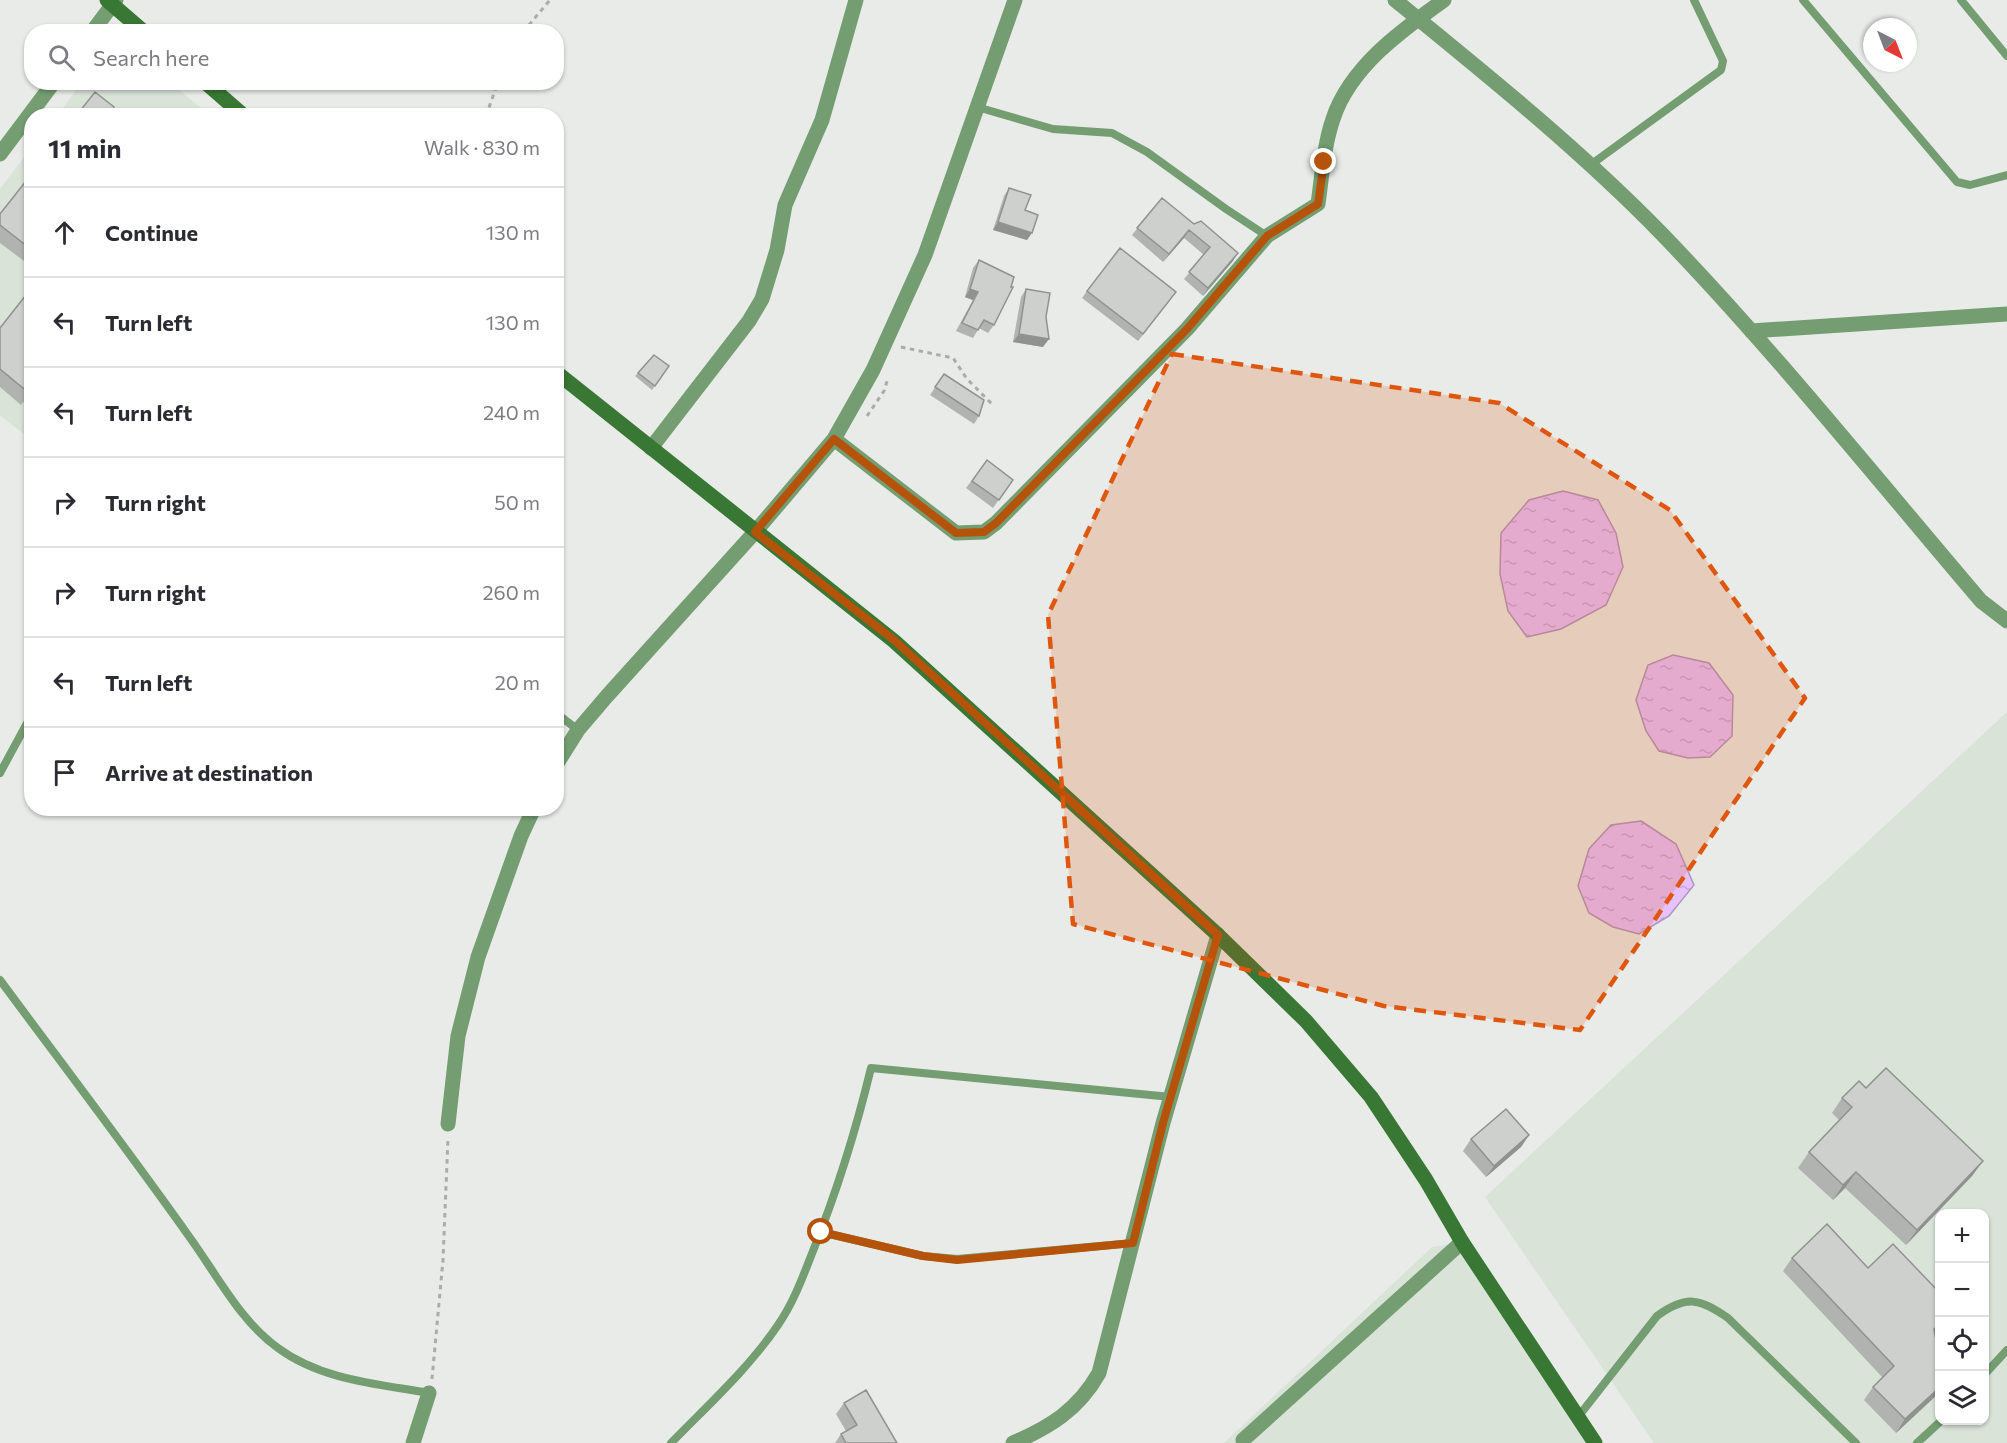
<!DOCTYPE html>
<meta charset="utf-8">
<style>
body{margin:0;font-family:Commissioner,sans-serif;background:#f2f2f3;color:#2b2b33}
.controls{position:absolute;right:18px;bottom:18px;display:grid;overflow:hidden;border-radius:12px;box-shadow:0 2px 4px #0004}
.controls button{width:54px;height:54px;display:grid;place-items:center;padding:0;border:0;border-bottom:2px solid #e1e1e2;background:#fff;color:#2b2b33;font:30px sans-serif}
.compass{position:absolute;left:1863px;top:18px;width:54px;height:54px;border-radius:50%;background:#fff;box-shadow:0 2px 4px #0004;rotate:138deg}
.stop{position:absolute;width:18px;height:18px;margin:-14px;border:4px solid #b45309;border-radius:50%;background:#fff}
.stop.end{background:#b45309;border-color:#fff;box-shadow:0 2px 6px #0008}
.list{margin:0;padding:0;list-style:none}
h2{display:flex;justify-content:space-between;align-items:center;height:78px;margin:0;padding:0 24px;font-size:26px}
h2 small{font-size:20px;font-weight:400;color:#7c7c81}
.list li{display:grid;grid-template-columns:39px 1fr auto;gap:18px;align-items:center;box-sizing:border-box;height:90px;padding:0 24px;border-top:2px solid #e1e1e2}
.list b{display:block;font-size:22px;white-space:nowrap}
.list em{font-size:20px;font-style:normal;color:#7c7c81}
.icon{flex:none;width:33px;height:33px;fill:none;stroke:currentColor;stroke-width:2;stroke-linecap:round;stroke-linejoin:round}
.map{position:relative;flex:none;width:2007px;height:1443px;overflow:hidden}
.search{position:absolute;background:#fff;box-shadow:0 2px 4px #0004;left:24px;top:24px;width:540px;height:66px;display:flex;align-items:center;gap:15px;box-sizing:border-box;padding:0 21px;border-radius:24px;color:#7c7c81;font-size:22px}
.panel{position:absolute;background:#fff;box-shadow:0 2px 4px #0004;left:24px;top:108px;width:540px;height:708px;border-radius:24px}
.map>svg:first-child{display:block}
.built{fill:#d9e3d8;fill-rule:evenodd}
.water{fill:url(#water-ripples);stroke:#ae95bf;stroke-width:1.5}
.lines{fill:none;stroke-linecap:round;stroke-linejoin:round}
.path{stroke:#a9aca9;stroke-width:3;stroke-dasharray:4.5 4.5;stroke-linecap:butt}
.lane{stroke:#749d71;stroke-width:8}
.street{stroke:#749d71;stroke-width:15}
.secondary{stroke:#387734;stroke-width:15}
.wall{fill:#b0b3af}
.shaded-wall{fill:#90928f}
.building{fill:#cdd0cc;stroke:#90928f;stroke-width:1.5}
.route{stroke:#b45309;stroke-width:8}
.marked{fill:#df570e;fill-opacity:0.2;stroke:#df570e;stroke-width:4.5;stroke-dasharray:12 8;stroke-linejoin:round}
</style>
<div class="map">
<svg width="2007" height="1443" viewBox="0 0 2007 1443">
<defs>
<pattern id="water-ripples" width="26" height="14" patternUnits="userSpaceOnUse" patternTransform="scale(1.5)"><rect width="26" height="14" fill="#e6c1fe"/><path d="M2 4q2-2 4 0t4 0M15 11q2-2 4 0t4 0" fill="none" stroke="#c5a6da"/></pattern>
</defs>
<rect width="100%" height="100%" fill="#e8ebe7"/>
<path class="built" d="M82,82l88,1 40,32 -153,1z
M31,148v292l-31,-25v-226z
M2007,712v731h-353l-169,-246zM1940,1214h44v206h-44z
M1462,1242l133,201h-371l208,-196z"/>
<path class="water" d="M1563,491l35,9 18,33 7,34 -17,38 -45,24 -34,8 -19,-26 -8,-37 1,-41 28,-33z
M1673,655l36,8 24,32 -1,41 -22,21 -22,1 -29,-7 -13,-20 -10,-31 12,-35z
M1641,821l35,23 18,41 -25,31 -30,18 -26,-7 -24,-14 -11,-27 11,-37 22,-24z"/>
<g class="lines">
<path class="path" d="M523,32l27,-32
M486,116l12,-34
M901,347l52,11 14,21 26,26
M867,416l17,-25 4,-13
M432,1379l11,-119 5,-122"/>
<path class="lane" d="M1803,0l154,182 13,3 37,-10
M1961,0l46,56
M977,107l76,22 59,4 35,19 79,57 41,27
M1589,166l132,-96 2,-9 -29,-61
M556,713l22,17
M0,773l32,-59
M0,980c63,85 127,169 188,255 28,38 51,85 90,113 43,32 100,36 151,45
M821,1232l102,24 34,3 176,-16
M1984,1375l23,-25
M1578,1417l79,-101c29,-21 42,-18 71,2l128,125
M671,1443c36,-37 78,-75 107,-118 16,-23 25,-49 35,-74 24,-60 43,-121 58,-183l300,29
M1917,1443l25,-23"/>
<path class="street" d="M1395,0c91,74 184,149 266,233 112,116 215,245 320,368l26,20
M92,32l24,-32
M0,154l54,-72
M1751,331l256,-17
M834,439l122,94 28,-1 12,-9 191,-194 80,-93 51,-32c4,-28 6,-59 15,-85 17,-52 69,-89 111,-119
M651,448l98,-127 13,-22 15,-49 8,-45 37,-85 34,-120
M556,765l22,-35 29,-34 148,-164 79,-93 39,-69 52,-115 90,-255
M448,1124l10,-88 20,-79 43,-121 13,-28
M1243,1440l219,-198
M413,1443l16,-50
M1013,1443c37,-16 65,-33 86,-70l64,-250 55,-188"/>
<path class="secondary" d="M107,0l37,32
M205,82l39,34
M556,372l338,269 324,294 88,86 65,76 55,83 36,62 133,201"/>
</g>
<path class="wall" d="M32,177v90l-32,-24v-29z
M1009,188l18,52 -34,-10 11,-34z
M1162,198l71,63 -30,35 -19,-17 20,-24 -20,-17 -21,24 -31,-27z
M979,260l15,65 -6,8 -9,-5 -6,10 -17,-7 17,-31 -8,-3 8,-29z
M1026,289l20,28 -3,30 -30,-5 8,-45z
M32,291v118l-9,-7 -2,3 -21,-18v-59z
M1087,291l84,8 -33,42 -56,-43z
M669,366l-17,24 -17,-14 3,-3z
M944,374l35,42 -5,8 -44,-29z
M987,460l26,20 -20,28 -27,-20z
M1866,1088l117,73 -11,15 -66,69 -61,-57 -12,12 -35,-32 11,-16 31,-31 -8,-8 10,-15z
M1529,1135l-8,12 -35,30 -23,-26 8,-12z
M1792,1258l76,10 72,25v35l-6,5 2,7 4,4v48l-44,41 -32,-33 9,-13 10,-9 -100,-107z
M844,1403l53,40h-62l6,-9 5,-3 -10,-17z"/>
<path class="shaded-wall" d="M998,222l34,11 -5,7 -34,-10z
M1189,230l-5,8 -21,24 6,-8z
M1238,253l-5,8 -30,35 5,-8z
M970,289l8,3 -5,8 -8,-3z
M1019,334l30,5 -6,8 -30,-5z
M1529,1135l-8,12 -35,30 8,-11z
M1983,1161l-11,15 -66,69 11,-15z
M1856,1172l-11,16 -12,12 10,-15z
M1940,1324v4l-16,15 10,-14z
M1940,1387v5l-44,41 9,-14z"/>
<path class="building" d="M95,92l19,15 -1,2 8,7h-45z
M30,176l2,1v73l-32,-25v-11z
M1009,188l22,7 -6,15 13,5 -6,18 -34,-11z
M1162,198l32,26 7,-3 37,32 -30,35 -19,-16 21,-25 -21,-17 -20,24 -32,-26z
M1120,248l56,44 -33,42 -56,-43z
M979,260l35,17 -3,10h2l-19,38 -10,-5 -6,10 -16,-7 16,-31 -8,-3z
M1026,289l24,4 -4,24 3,22 -30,-5z
M30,290l2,1v100l-3,2 -29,-24v-41z
M654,355l15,11 -14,20 -17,-13z
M944,374l40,26 -5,16 -44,-29z
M987,460l26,20 -14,20 -27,-19z
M1886,1068l97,93 -66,69 -61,-58 -13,13 -34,-33 43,-45 -10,-9 17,-17 7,7z
M1506,1109l23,26 -35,31 -23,-27z
M1827,1224l41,44 25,-24 47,49v31l-6,5 2,11 4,4v43l-35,32 -32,-32 21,-21 -102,-108z
M866,1390l31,53h-51l-5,-9 16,-9 -13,-22z"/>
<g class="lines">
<path class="route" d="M821,1232l102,24 34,4 176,-17 30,-120 55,-188 -324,-295 -139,-108 79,-93 122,94 28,-1 12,-9 191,-194 80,-93 51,-32 6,-42"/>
</g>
<path class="marked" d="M1172,354l327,49 171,107 135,188 -225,332 -196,-24 -311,-82 -25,-309z"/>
</svg>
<div class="controls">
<button>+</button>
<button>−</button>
<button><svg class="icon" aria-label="locate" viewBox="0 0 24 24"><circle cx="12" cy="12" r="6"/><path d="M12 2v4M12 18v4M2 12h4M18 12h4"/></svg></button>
<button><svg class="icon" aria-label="layers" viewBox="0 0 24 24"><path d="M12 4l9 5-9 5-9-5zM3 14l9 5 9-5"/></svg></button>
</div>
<svg class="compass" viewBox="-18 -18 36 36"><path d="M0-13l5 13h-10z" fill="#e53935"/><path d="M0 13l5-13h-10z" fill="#7c7c81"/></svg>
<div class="stop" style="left:821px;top:1232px"></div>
<div class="stop end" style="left:1324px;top:162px"></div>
<div class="search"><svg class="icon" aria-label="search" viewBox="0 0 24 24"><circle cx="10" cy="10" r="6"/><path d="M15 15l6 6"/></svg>Search here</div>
<section class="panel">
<h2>11 min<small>Walk · 830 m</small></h2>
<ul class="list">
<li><svg class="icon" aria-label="ahead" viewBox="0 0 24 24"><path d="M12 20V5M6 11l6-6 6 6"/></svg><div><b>Continue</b></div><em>130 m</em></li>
<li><svg class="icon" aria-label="left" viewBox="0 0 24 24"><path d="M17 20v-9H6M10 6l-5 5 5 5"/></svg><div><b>Turn left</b></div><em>130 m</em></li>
<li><svg class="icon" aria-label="left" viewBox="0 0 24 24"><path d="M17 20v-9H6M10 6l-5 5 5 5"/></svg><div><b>Turn left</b></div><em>240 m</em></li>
<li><svg class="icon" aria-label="right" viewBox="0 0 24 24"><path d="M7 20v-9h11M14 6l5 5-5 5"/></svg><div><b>Turn right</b></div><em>50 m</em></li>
<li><svg class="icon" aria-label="right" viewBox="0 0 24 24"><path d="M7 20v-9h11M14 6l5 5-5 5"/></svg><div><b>Turn right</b></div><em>260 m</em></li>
<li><svg class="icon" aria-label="left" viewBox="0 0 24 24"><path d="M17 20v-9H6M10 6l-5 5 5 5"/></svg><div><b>Turn left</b></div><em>20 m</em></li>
<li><svg class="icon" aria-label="arrive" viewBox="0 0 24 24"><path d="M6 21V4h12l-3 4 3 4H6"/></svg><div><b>Arrive at destination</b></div></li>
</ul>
</section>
</div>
